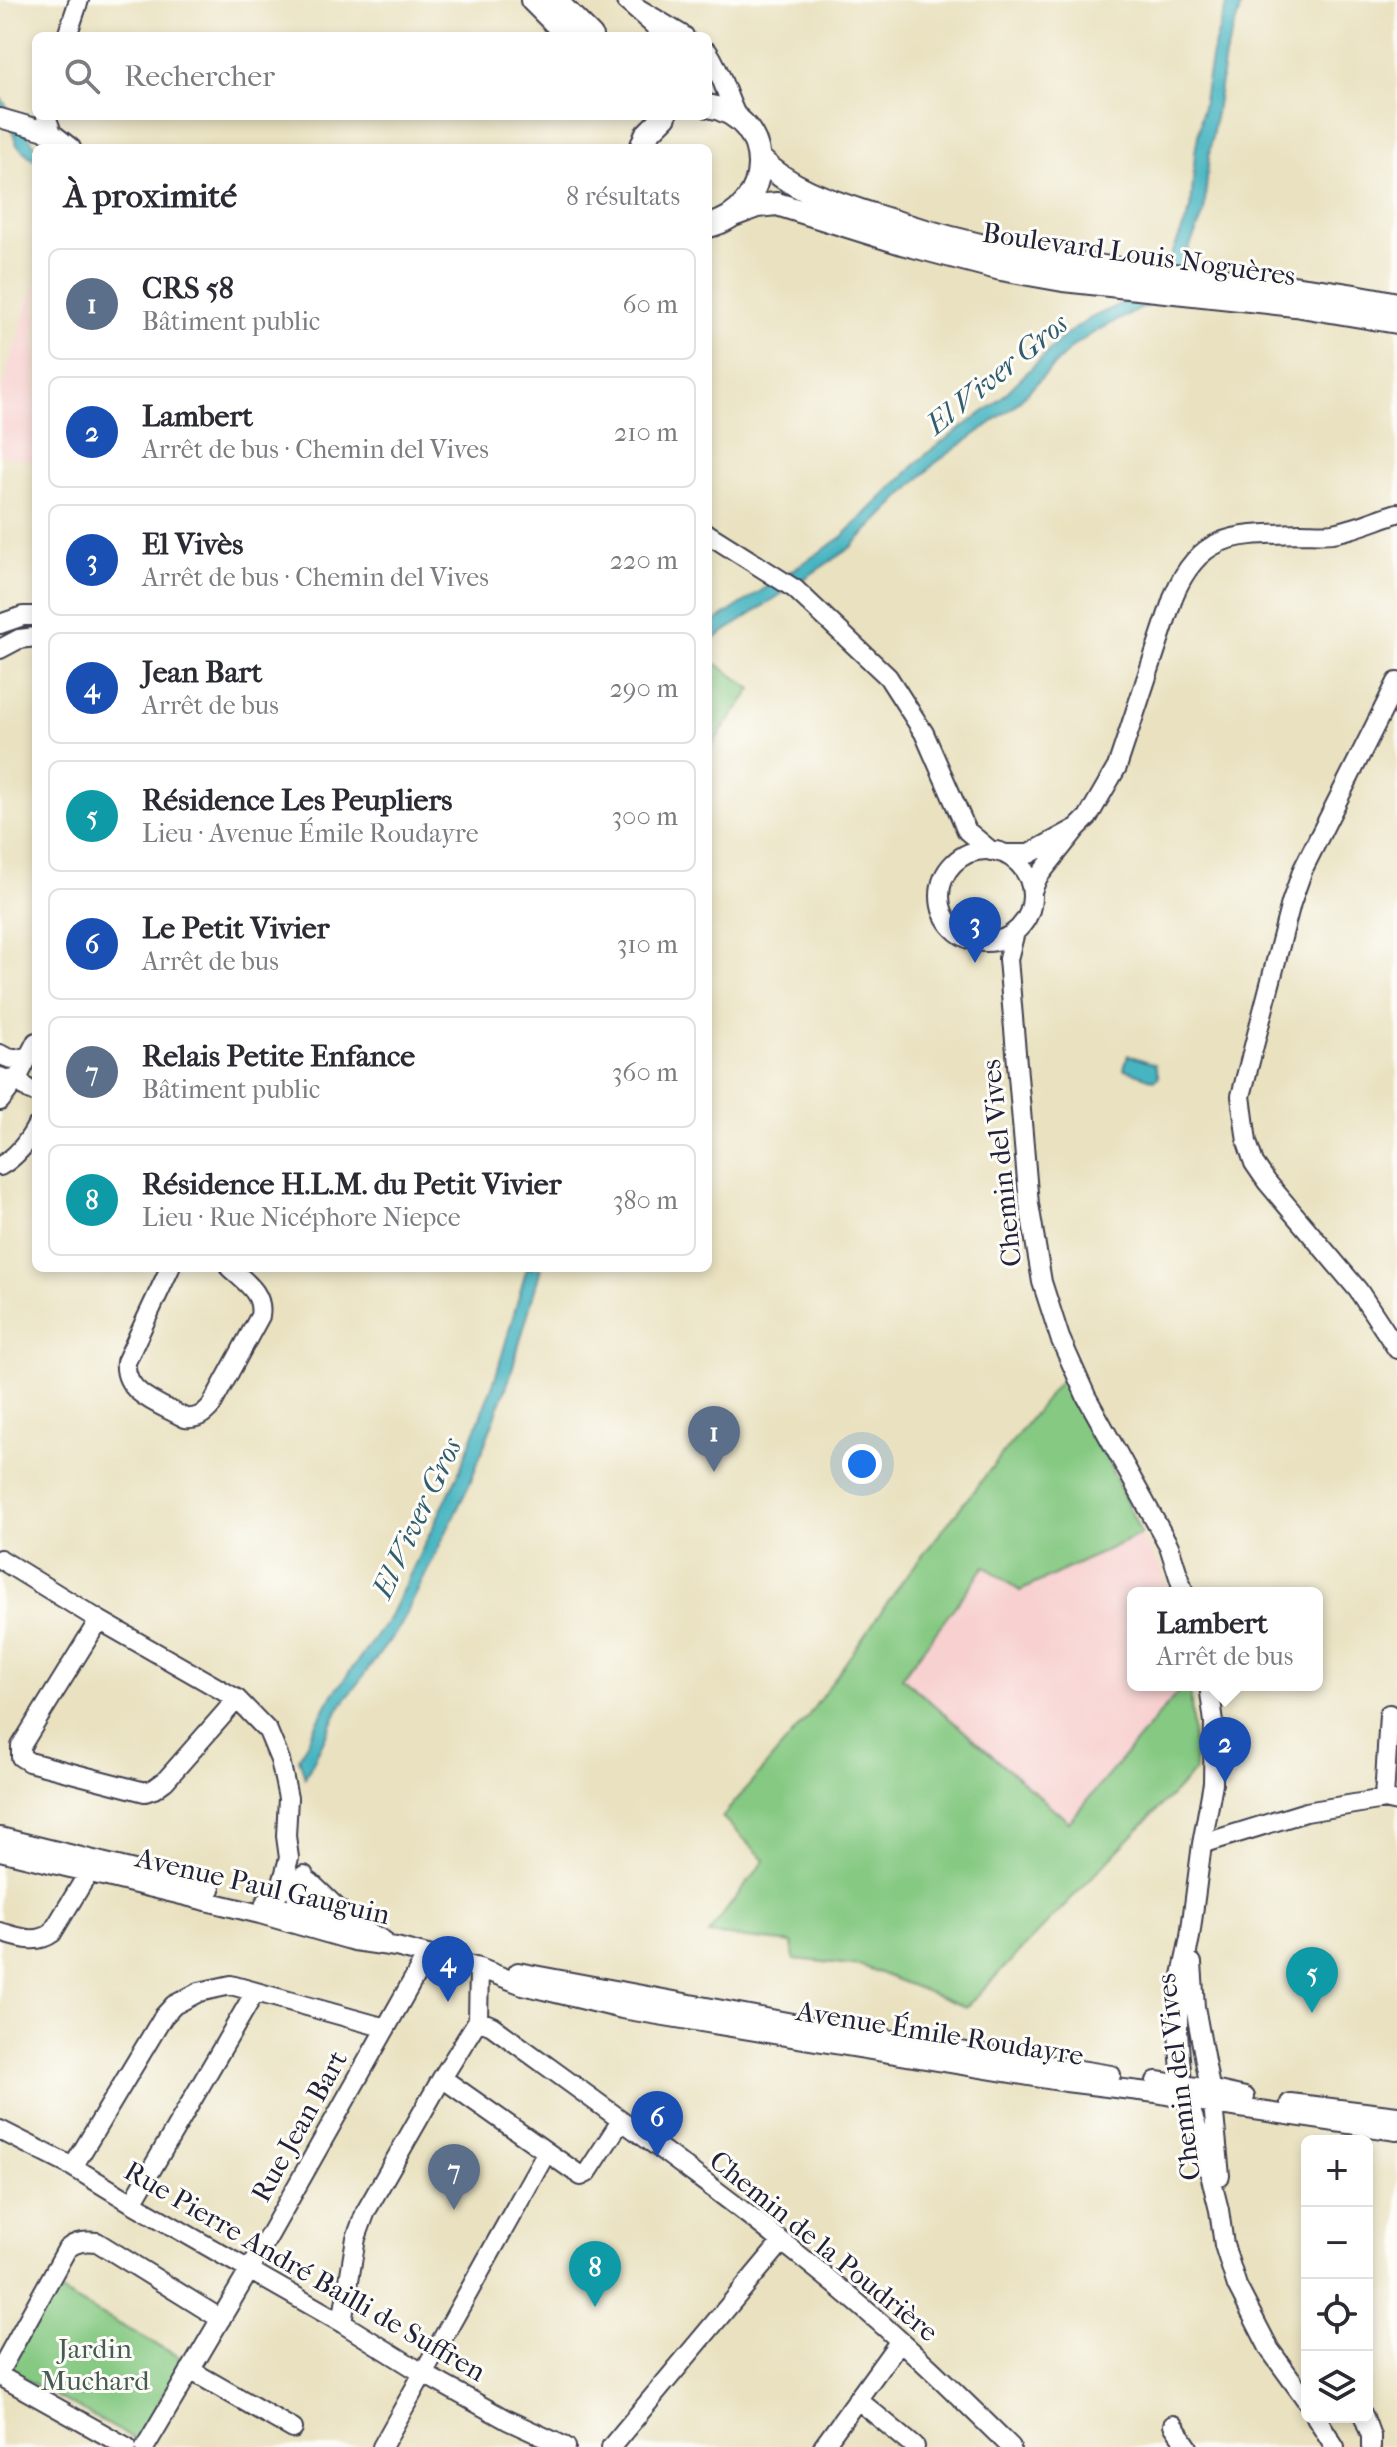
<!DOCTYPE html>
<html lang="fr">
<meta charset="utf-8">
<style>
body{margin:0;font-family:"IM FELL French Canon",serif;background:#f7f7f7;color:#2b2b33}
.controls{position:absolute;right:24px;bottom:24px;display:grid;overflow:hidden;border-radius:12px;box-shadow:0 4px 12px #0003}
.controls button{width:72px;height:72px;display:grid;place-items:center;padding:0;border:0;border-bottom:2px solid #e1e1e2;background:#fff;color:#2b2b33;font:40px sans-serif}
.you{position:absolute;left:862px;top:1464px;width:28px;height:28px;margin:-20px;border:6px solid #fff;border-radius:50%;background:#1a73e8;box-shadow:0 0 0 12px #1a73e833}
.badge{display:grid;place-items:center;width:52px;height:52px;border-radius:50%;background:#c8321e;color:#fff;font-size:26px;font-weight:700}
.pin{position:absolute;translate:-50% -66px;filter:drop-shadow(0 2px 4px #0008)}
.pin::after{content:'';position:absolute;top:42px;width:28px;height:24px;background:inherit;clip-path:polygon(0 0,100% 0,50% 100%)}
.popup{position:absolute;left:1127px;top:1587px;width:196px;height:104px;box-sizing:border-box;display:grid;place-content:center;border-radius:12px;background:#fff;filter:drop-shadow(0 2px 6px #0005);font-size:26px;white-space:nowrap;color:#7c7c81}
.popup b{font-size:30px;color:#2b2b33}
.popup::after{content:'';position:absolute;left:50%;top:100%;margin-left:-16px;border:16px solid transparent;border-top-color:#fff}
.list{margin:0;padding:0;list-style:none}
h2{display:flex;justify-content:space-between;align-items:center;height:104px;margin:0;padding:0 32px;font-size:34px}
h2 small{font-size:26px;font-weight:400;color:#7c7c81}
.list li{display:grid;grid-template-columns:52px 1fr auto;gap:24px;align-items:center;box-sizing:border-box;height:112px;margin:0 16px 16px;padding:0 16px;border:2px solid #e1e1e2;border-radius:12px}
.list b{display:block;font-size:30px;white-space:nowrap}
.list p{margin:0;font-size:26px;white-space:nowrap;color:#7c7c81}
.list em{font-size:26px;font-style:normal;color:#7c7c81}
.icon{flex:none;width:44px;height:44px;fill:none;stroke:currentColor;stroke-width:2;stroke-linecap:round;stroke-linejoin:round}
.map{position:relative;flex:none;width:1397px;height:2447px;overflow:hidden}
.search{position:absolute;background:#fff;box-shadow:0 4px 12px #0003;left:32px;top:32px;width:680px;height:88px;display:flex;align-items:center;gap:20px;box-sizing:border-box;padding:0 28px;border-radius:12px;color:#7c7c81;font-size:30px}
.panel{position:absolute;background:#fff;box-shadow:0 4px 12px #0003;left:32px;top:144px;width:680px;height:1128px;border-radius:12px}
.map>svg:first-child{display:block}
.built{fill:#f7d0cf}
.green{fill:#85c982;stroke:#54765e;stroke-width:2}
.water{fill:#47b5c1;stroke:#346c7e;stroke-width:2}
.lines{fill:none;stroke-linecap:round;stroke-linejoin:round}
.minor-casing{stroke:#403f4f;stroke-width:22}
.major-casing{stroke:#403f4f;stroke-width:26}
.minor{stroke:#fff;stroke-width:18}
.major{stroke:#fff;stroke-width:22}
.labels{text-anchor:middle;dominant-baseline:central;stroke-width:6;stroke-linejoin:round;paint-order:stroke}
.street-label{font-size:28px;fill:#22223b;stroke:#fdfcf7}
.park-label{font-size:28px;fill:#455c54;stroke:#fdfcf7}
.water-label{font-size:30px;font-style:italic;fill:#315d71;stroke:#fdfcf7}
</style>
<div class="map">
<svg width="1397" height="2447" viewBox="0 0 1397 2447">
<rect width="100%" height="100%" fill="#fdfcf7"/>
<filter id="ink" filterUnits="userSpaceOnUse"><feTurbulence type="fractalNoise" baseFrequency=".0125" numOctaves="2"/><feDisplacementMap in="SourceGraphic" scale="16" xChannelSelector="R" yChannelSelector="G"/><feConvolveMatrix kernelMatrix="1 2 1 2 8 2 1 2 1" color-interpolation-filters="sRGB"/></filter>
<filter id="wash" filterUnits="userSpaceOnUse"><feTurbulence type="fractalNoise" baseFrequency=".006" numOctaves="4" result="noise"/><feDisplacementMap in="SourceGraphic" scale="32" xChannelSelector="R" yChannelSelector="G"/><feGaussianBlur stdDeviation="1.8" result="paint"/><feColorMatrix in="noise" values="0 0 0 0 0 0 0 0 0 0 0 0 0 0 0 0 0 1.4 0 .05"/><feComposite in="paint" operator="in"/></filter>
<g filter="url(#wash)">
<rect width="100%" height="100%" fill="#e9e1bf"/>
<path class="built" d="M36,277v186l-36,-9v-60z
M1141,1534l21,36 6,23h-35v92h51l-115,137 -167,-145 83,-112 35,26z"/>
<path class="green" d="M708,658l44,31 -44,61z
M1064,1376l27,48 50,110 -121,57 -35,-25 -83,111 167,145 115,-137h6l5,86 -229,236 -104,-41 -68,-7 -2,-16 -84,-9 57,-74 -43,-43 84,-98 98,-140z
M53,2288l130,71 -45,82 -130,-71z"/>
<path class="water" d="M1228,0h15l-18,56 -16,99 -5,58 -35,82 -71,35 -25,16 -60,61 -79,57 -84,84 -142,95v-17l133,-88 85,-84 69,-50 70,-69 26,-17 68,-33 32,-76 4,-56 17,-100z
M0,97l37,51 -1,14 -19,-17 -5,-15 -12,-15z
M1128,1055l27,9 4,13 -5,3 -30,-11z
M527,1268h14l-32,112 -39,103 -69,142 -61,82 -35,71 -6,-20 30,-58 60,-82 68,-141 39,-101z"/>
</g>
<g filter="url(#ink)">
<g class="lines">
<g class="minor-casing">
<path id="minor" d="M67,36l12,-36
M666,36l-40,-35 58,35
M708,52c14,20 18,45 30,67
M46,116l6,17 19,15
M0,118l52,15
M708,534l87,55 93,88 36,56 43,98 24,20
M0,624l23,-8h13
M0,649l19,-10 17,-2
M1397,682l-94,187 -12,34 -50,193 6,46 7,21 13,19 91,108 39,59
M1077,828l11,-11 29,-50 57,-172c27,-65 66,-60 127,-62 12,0 26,2 37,-1 20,-4 40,-13 59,-19
M940 896a46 46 0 1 1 92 0a46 46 0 1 1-92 0Z
M1006,854h23l48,-26 -39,49 -6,14
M1015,932l-7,27 21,245 13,78 18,56 26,58 83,150 15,47
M0,1054c13,8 22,6 34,-2
M0,1077l7,3 10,-1 13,12 6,1
M0,1101l17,-22 19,-37
M0,1166c15,-8 28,-24 36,-39
M170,1268l-44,94c-3,32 36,43 59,56 12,1 18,-3 26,-12l49,-90c4,-23 -15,-34 -30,-48
M0,1559l99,61 138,79 31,32 12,29 8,38 -2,38 3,22 -9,33 -15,12
M99,1620l-78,126v11l8,5 116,30 9,-3 11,-8 72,-82
M1209,1685l5,37 -1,61 -11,61 -12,93 -12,58v36l4,54 20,57 17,68 5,35 13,41 33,64 37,51
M1384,1799l5,-85
M0,1837l211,52
M1202,1844l104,-32 78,-13 13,3
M0,1851l260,63 94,27 42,6 83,21 44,17 99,24 444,73 90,11 57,11 184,27
M287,1869l10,28 1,14 4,9
M310,1882l45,43
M274,1905l83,22 26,13
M303,1919l10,-4 1,-16 -10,-24
M0,1932c18,5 36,13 52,1l40,-66
M1192,1963l3,44 18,97 7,72
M518,1972l317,59 276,44
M478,2020l14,6c118,86 238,171 350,264 59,49 114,103 169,157
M478,2020l1,-52
M442,2078l139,98 6,-3 34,-52
M1156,2081l53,8 36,8
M1290,2103l107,13
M0,2130l73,37 59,36 210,120 82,51 83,46 59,27
M73,2167l90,-150 11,-12 25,-13 32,-7 155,43
M132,2203l123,-211
M342,2323l14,-85 10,-27 76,-133 36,-58
M0,2370l67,-121c9,-8 19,-8 30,-7l124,77
M190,2370l103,59
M0,2376l127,71
M857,2399l58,48
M1316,2417l19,30
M1364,2417l7,19v11
M1173,2425l15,22
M145,2447l104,-176 178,-316
M382,2447l164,-294
M611,2447l171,-205
M823,2447l76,-105"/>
</g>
<g class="major-casing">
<path id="major" d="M532,0l36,36
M555,0l36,36
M708,106c69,12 67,104 0,120
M641,148l5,-13 19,-19
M760,159c32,31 71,42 113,56 65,21 131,38 200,48 107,16 217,18 324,41
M736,214l21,-8 20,-2 125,39 99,26 62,11 232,25 102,17"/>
</g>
<use href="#minor" class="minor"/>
<use href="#major" class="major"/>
</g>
</g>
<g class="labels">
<g class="street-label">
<text transform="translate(1139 254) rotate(8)">Boulevard Louis Noguères</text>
<text transform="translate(1001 1163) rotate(-96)">Chemin del Vives</text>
<text transform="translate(263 1886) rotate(13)">Avenue Paul Gauguin</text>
<text transform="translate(940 2033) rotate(9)">Avenue Émile Roudayre</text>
<text transform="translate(1178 2077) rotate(-97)">Chemin del Vives</text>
<text transform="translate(299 2126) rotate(-61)">Rue Jean Bart</text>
<text transform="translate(824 2246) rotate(39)">Chemin de la Poudrière</text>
<text transform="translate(305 2271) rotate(30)">Rue Pierre André Bailli de Suffren</text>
</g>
<g class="park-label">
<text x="95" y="2348">Jardin<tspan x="95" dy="32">Muchard</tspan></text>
</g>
<g class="water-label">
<text transform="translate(997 374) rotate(-39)">El Viver Gros</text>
<text transform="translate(417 1518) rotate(-65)">El Viver Gros</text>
</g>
</g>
</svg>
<div class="controls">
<button>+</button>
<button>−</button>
<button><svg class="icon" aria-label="locate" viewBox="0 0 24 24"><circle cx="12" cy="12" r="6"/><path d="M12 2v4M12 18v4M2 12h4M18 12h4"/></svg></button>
<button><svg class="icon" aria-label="layers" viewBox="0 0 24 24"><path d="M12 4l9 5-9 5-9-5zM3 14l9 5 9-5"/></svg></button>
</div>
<div class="you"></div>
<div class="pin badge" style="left:714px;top:1472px;background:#5c6f8a">1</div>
<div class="pin badge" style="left:1225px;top:1783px;background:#1a4fb4">2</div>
<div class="popup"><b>Lambert</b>Arrêt de bus</div>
<div class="pin badge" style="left:975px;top:963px;background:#1a4fb4">3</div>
<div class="pin badge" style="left:448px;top:2002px;background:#1a4fb4">4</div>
<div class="pin badge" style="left:1312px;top:2013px;background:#0f9aa8">5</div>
<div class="pin badge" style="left:657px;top:2157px;background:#1a4fb4">6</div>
<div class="pin badge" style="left:454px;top:2210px;background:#5c6f8a">7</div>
<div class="pin badge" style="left:595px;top:2307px;background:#0f9aa8">8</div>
<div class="search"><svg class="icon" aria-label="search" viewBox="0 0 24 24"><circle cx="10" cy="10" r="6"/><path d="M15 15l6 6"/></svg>Rechercher</div>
<section class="panel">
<h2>À proximité<small>8 résultats</small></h2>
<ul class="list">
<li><span class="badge" style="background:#5c6f8a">1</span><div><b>CRS 58</b><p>Bâtiment public</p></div><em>60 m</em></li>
<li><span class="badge" style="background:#1a4fb4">2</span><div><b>Lambert</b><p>Arrêt de bus · Chemin del Vives</p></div><em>210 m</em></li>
<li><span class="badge" style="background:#1a4fb4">3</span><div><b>El Vivès</b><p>Arrêt de bus · Chemin del Vives</p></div><em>220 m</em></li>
<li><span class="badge" style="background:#1a4fb4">4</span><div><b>Jean Bart</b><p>Arrêt de bus</p></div><em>290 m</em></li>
<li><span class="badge" style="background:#0f9aa8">5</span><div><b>Résidence Les Peupliers</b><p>Lieu · Avenue Émile Roudayre</p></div><em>300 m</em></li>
<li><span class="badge" style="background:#1a4fb4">6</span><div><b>Le Petit Vivier</b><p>Arrêt de bus</p></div><em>310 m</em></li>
<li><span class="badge" style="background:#5c6f8a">7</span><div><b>Relais Petite Enfance</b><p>Bâtiment public</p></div><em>360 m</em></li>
<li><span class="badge" style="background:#0f9aa8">8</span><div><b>Résidence H.L.M. du Petit Vivier</b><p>Lieu · Rue Nicéphore Niepce</p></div><em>380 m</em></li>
</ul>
</section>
</div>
